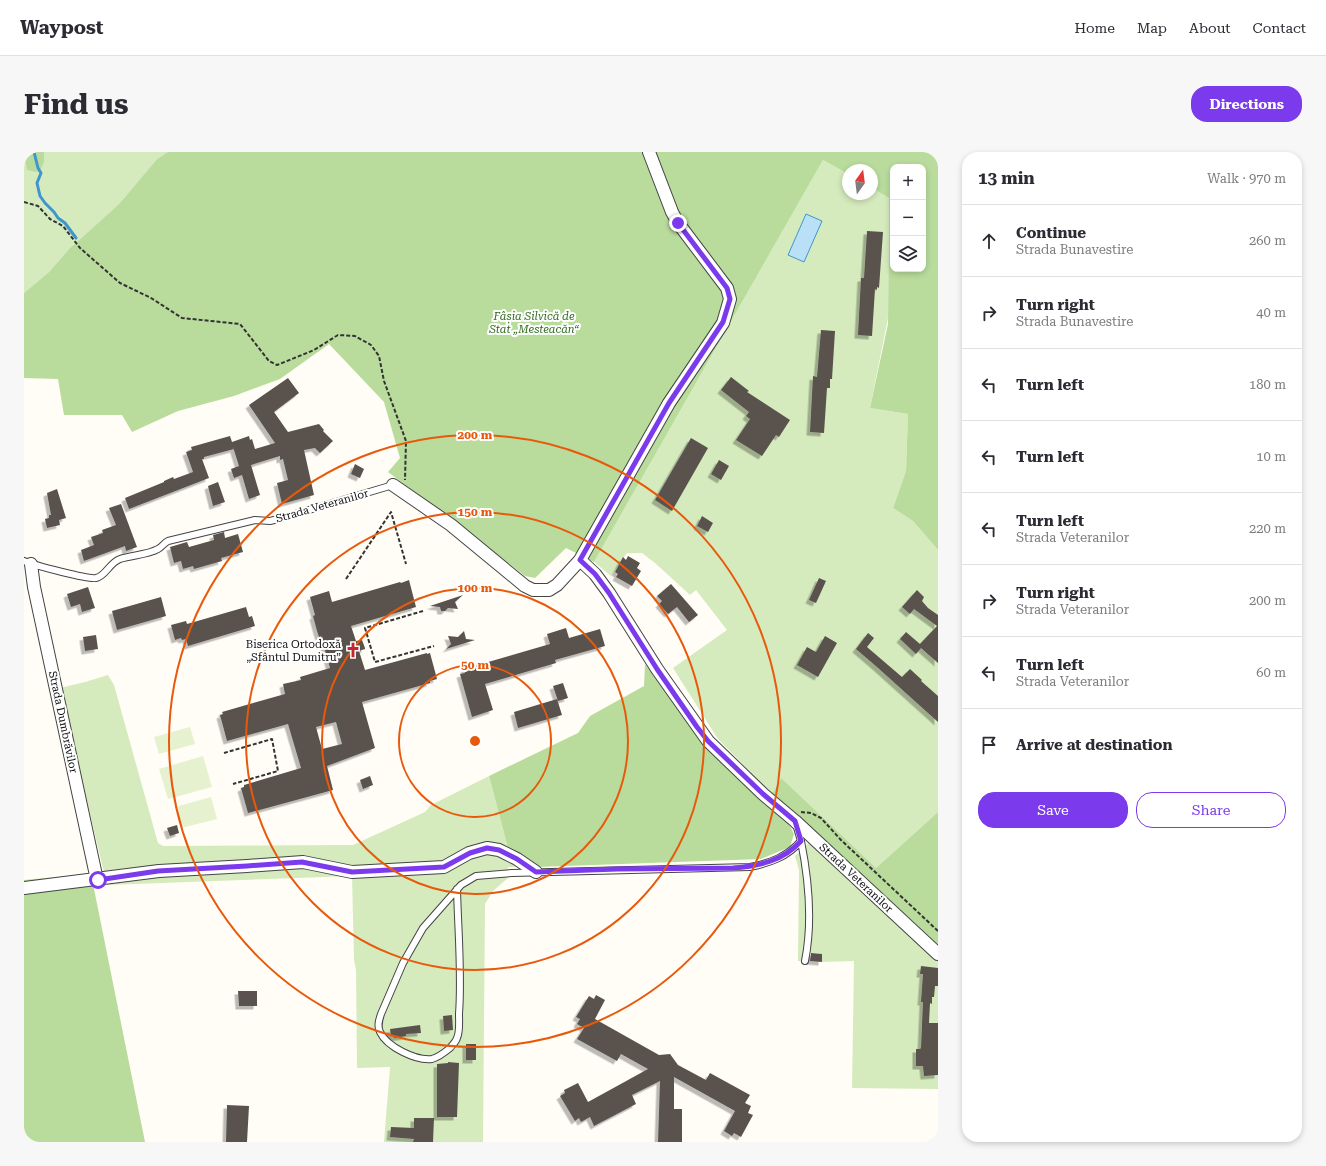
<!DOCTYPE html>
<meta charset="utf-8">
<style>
body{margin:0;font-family:"Roboto Serif",serif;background:#f7f7f7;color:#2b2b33}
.controls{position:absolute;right:12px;top:12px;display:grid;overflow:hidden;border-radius:8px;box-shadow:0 2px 6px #0003}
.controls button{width:36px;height:36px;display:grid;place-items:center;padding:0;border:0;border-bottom:1px solid #e1e1e2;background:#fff;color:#2b2b33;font:20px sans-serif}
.compass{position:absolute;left:818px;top:12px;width:36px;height:36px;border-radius:50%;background:#fff;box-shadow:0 2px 6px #0003;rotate:14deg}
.stop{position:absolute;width:12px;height:12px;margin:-9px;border:3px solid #7c3aed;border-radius:50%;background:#fff}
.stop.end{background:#7c3aed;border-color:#fff;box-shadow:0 1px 4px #0008}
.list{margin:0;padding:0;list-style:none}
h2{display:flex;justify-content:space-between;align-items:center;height:52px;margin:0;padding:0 16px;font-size:17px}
h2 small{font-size:13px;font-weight:400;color:#7c7c81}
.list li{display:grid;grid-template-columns:26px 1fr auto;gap:12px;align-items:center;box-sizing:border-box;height:72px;padding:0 16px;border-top:1px solid #e1e1e2}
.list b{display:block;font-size:15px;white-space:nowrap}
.list p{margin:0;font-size:13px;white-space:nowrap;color:#7c7c81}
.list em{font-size:13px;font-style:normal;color:#7c7c81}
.actions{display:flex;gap:8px;padding:12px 16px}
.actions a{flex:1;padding:9px 0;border:1px solid #7c3aed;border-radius:16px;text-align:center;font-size:14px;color:#7c3aed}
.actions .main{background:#7c3aed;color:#fff}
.icon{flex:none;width:22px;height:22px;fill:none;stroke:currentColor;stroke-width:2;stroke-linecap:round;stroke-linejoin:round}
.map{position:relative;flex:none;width:914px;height:990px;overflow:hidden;border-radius:16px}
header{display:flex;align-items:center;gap:24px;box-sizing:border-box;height:56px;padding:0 20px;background:#fff;border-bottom:1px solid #e1e1e2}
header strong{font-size:19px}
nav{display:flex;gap:22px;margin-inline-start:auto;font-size:14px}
.intro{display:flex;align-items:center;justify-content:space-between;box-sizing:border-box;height:96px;padding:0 24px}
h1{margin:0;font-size:28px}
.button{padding:10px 18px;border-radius:16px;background:#7c3aed;color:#fff;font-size:14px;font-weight:700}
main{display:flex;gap:24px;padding:0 24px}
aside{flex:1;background:#fff;border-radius:16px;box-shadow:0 2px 6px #0003}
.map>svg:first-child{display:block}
.green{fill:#d5ebbd}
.forest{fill:#b9dc9c;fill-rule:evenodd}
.pitch{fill:#e6f2cf}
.water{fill:#b9e0f7;stroke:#3f96cf}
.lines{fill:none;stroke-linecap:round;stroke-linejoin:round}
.stream{stroke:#3f96cf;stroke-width:3}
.building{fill:#5a524d;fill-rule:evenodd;filter:url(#shadow)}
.service-casing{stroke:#444;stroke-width:8}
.minor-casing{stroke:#444;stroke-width:14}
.path{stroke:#333;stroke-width:2;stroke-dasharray:4 2;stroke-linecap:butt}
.service{stroke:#fff;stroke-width:6}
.minor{stroke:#fff;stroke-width:12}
.route{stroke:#7c3aed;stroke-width:5}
.ring{fill:none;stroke:#e8590c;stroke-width:2}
.labels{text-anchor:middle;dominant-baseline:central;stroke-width:4;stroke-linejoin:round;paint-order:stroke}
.park-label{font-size:11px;font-style:italic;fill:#2f6b1f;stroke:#fff}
.street-label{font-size:11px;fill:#111;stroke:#fff}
.poi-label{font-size:11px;fill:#111;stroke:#fff;text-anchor:end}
.centre{fill:#e8590c;stroke:#fff;stroke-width:2}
.ring-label{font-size:12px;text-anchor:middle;font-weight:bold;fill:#e8590c;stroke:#fff;stroke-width:4;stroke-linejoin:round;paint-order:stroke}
</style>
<header>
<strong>Waypost</strong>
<nav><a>Home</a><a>Map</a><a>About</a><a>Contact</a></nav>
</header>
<div class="intro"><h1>Find us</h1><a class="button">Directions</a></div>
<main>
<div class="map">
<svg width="914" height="990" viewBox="0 0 914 990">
<defs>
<filter id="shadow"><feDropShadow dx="-3.5" dy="3.5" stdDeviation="0" flood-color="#0004"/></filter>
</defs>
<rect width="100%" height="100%" fill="#fffdf5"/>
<path class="green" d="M0,0h144l-11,7 -38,45 -50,45 -20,23 -25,21z
M799,8l25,14v20h24v-6l17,10 -1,120 -18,90 38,6 -2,57 -13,37 20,13 25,29v262l-62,56 -96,-89 -8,15 -54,-55 -45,-71 54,-38 -31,-40 -6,5 -35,-32 -13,-10h-15l-16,23 -17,-14z
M84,523l6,10 44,158 5,3 190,-1 72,-33 6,-7 58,-29 19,72 29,19h-29l1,10 -16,14 -8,13 -2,238h-99l6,-75 -33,1 -1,-98 -2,-10 -2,-84 -245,9 -47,-197 25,-6z
M785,691l129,117v129l-86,-1 2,-127 -32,1v-8l-12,-1v8h-12l1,-91 -4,-14z"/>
<path class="forest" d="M4,0h16v10l-4,9 -4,1 -9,-2 -2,-10z
M144,0h770v398l-25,-29 -20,-13 13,-37 2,-57 -38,-6 18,-84 1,-126 -17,-10v-18h-24v4l-25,-14 -229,402 -28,-14 -31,30 -10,-2 -137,-104 12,-14 -16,-56 -55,-58 -49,35 -46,17 -56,15 -46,21 -10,-17h-58l-6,-36 -34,-1v-85l25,-21 20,-23 50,-45 38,-45zM869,15h30v102h-30z
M621,512l59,81 84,77 6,12 -4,13 -29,12 -224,8 -29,-19 -19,-72 89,-43 12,-17 54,-30z
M757,626l95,90 62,-56v138l-166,-156z
M67,722l54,268h-121v-262z"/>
<path class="pitch" d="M166,575l5,17 -36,10 -5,-17z
M179,604l9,31 -44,12 -9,-30z
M187,645l6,22 -36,9 -6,-21z"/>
<path class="water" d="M782,62l16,7 -18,41 -16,-7z"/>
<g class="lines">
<path class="stream" d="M10,0l4,16 3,5 -4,10 3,13 5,7 9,9 4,6 7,5 11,15"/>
</g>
<path class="building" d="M843,79l16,1 -4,56 -2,-1v3l-2,-1 -3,47 -14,-1 3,-57h3z
M797,178l14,1 -3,48h-2v9h-3l-3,45 -14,-1 3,-56 4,1z
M707,225l18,14 -2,1 43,28 -11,17 -3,-2 -14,21 -26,-16 14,-21 -4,-3 3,-4 -28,-22z
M264,226l11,15 -25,19 14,20 31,-8 5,6 -1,1 10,10 -13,12 -5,-5 -11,2 10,45 -32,9 -5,-21 11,-3 -5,-21 -3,1v-4l-29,9 9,30 -11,4 -7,-24 -8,3 -3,-9 8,-3 -6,-19 1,2 -30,8v2h-2l7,19 -80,31 -4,-11 39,-16v-1l9,-4 1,2 19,-7 -7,-20 6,-2 -1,-3 39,-11 2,6 17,-6 1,4 2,-1 3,10 20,-6 -26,-38z
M667,286l17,10 -36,63 -17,-11z
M695,308l10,6 -8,14 -10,-6z
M331,312l9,5 -4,9 -9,-4z
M194,330l7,20 -12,4 -5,-20z
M33,337l9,29 -7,2 1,5 -13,3 -2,-9 4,-1v-3h2l-4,-22z
M97,352l16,43 -11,4 -1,-5 -41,15 -3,-11 13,-5 -3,-8 12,-4 -1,-3 14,-5 -7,-17z
M678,364l11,7 -5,9 -11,-6z
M200,380l1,6 13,-4 5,18 -22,6 1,3 -28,8 -1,-3 -10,3 -2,-8 -7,2 -4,-16 17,-5 2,5 25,-7 -1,-5z
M604,404l12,7 -3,5 4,3 -9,15 -16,-9 2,-3 -3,-2 8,-15 3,3z
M795,426l7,3 -10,22 -7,-3z
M385,428l7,27 -65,19 5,15 6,-1 3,8v1l-6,2 6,19 62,-17v1l3,-1 7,26 -7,2v2l-68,19 13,46 -48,18 6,24 -85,23 -7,-25 3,-1v-2l57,-17 -13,-44 -61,17 -7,-26 3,-1 -1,-2 63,-18 -2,-10 18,-4 -1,-3 30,-9 -9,-32 -2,1 -2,-6 -4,-15 2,-1 -5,-18 19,-6 3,11 68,-20 1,1zM312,570l6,22 -20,5 -6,-22z
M647,432l27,31 -9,7 -12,-15 -9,7 -9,-10 3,-3 -5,-5z
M64,435l7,21 -13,4 -2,-8 -9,3 -4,-13z
M893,438l7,7 -2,4 6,7 10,7v48l-17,-15 -5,6 -16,-15 6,-7 14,12 17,-18 -23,-17 -4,5 -8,-7z
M439,443l-8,7 3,7 -10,-1 -3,3h-4l-1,-4 -10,-1z
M137,445l5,19 -49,14 -5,-19z
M222,455l3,10 3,-1 3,10 -67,20 -2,-7 -4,1 -1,-2 -6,2 -4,-15 15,-4 1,3z
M542,476l3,10 31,-9 5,17 -50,14 1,3 -71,21 8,26 -21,7 -12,-43 5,-1 -1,-4 86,-25 -3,-10z
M440,479l2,8 9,1 -29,9 5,-5 -3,-8 10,1z
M844,481l6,5 -7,9 35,30 8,-8 12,11 -1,1 17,15v26l-61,-55 -21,-18z
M72,483l2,14 -13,2 -2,-14z
M801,484l12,7 -19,34 -21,-12 10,-18 9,5z
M539,531l5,15 -10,3 -5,-15z
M533,547l5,16 -44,13 -4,-16z
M346,624l3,9 -10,4 -3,-9z
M153,673l2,8 -9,3 -3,-8z
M787,801l11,1v8l-12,-1z
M897,814l17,2v18h-3l-1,11h-2v7l-2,-1 -1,20h9v52l-14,1 -1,-10h-7v-17h4l1,-1 2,-46h-2l2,-28h-3z
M214,839h19v15h-18z
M572,843l9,5 -10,19 64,36 11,-1 8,11 28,15 4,-7 40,22 -5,8 6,3 -3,7 5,2 -12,22 -7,-4 -2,3 -8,-5 11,-20 -61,-34v32h8v33h-24l2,-61 -28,14 4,9 -42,22 -4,-9 -9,5 -2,-4 -4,3 -15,-25 5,-3 -1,-3 14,-7 10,19 60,-33 -27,-15 -4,7 -40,-22 7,-11 -7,-4 3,-5 -4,-2 13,-21 5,3z
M428,863l1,15 -9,1 -1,-15z
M396,873l1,8 -15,1v2l-12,2 -1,-2h-2l-1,-7z
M442,892h10v16h-10z
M424,910l11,1 -2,54h-20v-53l11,-1z
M203,953l22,1 -2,36h-21z
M390,966h20l-1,24h-20l1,-3 -24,-2 1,-10 23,1z"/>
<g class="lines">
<g class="service-casing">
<path id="service" d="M0,409c9,4 66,19 72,17 10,-2 13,-15 24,-19 12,-4 27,-4 38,-10 4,-2 6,-6 10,-8l87,-21 15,1 12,-3 111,-33
M777,689c8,40 12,80 4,120
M433,737c1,42 5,84 2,125 0,7 1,18 -2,24 -1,4 -5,7 -7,10 -6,5 -11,9 -18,11 -16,2 -45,-12 -52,-27 -3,-6 -1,-12 1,-18l22,-51 20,-35 38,-43 15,-9 36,-3 238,-6c20,-4 37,-10 51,-26l-5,-17"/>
</g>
<g class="minor-casing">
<path id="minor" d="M369,333l58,40 74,61 8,4h16l8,-5 23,-25 89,-157 54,-80 7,-24 -3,-11 -49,-65 -6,-11 -23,-60
M556,408l15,14 14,19 48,76 51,72 55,53 32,27 143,133
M7,412l3,23 63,293
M0,736l135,-17 88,-5 56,-4 49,10 92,-5 25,-14 18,-5 12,2 18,9 19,13"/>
</g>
<path class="path" d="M0,50l14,4 12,13 13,7 17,22 40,35 31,15 31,20 58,6 29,37 8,4 37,-15 24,-15 17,1 16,9 8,11 5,25 22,60 -1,39
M322,427l45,-67 15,52
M399,459l-58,17 10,34 59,-16
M200,601l48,-14 6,32 -45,13
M777,660l10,1 10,5 20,22 97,91"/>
<use href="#service" class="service"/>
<use href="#minor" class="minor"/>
</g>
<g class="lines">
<path class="route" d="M74,728l60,-9 89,-5 55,-4 50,10 92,-5 26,-14 17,-5 12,2 18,9 19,13 81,-3 116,-1c26,-2 50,-7 68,-27l-6,-20 -32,-27 -55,-53 -11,-14 -40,-58 -48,-76 -14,-19 -15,-14 89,-157 54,-81 7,-23 -3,-11 -49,-65"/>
</g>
<g class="ring">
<circle cx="451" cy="589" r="76"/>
<circle cx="451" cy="589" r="153"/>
<circle cx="451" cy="589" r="229"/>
<circle cx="451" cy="589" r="306"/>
</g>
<defs>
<g id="church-bare" transform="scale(1.2)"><path d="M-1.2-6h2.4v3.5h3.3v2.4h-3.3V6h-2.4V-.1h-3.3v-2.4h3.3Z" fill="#c4262e" stroke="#fff" stroke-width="2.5" paint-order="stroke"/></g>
</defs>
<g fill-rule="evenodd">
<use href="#church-bare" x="329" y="498"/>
</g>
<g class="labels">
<g class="park-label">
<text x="510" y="164">Fâșia Silvică de<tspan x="510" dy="13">Stat „Mesteacăn“</tspan></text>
</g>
<g class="street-label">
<text transform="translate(298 354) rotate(-16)">Strada Veteranilor</text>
<text transform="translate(39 570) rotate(78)">Strada Dumbrăvilor</text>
<text transform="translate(832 726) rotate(43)">Strada Veteranilor</text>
</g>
<g class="poi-label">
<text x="317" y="492">Biserica Ortodoxă<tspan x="317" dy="13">„Sfântul Dumitru”</tspan></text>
</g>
</g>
<circle cx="451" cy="589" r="6" class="centre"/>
<g class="ring-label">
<text x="451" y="287">200 m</text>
<text x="451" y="364">150 m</text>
<text x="451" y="440">100 m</text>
<text x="451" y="517">50 m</text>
</g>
</svg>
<div class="controls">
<button>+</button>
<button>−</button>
<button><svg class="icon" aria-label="layers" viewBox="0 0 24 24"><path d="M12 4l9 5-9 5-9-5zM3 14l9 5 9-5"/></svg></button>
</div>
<svg class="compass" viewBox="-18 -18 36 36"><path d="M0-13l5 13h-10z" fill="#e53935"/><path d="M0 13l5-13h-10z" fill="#7c7c81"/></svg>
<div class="stop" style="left:74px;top:728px"></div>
<div class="stop end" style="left:654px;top:71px"></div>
</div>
<aside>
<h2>13 min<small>Walk · 970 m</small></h2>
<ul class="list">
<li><svg class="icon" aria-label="ahead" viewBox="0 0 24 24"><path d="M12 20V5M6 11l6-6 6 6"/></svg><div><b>Continue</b><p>Strada Bunavestire</p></div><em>260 m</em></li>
<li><svg class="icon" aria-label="right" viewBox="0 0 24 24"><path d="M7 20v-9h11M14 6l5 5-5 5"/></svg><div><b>Turn right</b><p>Strada Bunavestire</p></div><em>40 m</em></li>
<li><svg class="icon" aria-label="left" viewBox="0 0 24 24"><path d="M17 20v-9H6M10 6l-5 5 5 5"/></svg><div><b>Turn left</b></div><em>180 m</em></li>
<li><svg class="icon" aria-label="left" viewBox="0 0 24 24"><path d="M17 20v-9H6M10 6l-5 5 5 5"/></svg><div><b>Turn left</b></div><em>10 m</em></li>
<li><svg class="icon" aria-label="left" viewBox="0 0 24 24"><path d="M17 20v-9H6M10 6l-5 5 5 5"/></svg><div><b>Turn left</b><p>Strada Veteranilor</p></div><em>220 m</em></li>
<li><svg class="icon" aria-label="right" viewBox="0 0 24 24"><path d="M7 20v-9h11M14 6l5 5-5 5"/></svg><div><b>Turn right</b><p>Strada Veteranilor</p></div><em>200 m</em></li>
<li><svg class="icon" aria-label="left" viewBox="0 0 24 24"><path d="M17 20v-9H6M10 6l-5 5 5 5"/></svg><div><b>Turn left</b><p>Strada Veteranilor</p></div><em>60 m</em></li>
<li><svg class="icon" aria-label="arrive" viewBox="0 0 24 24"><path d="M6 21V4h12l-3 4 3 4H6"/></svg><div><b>Arrive at destination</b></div></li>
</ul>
<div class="actions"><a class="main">Save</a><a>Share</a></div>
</aside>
</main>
